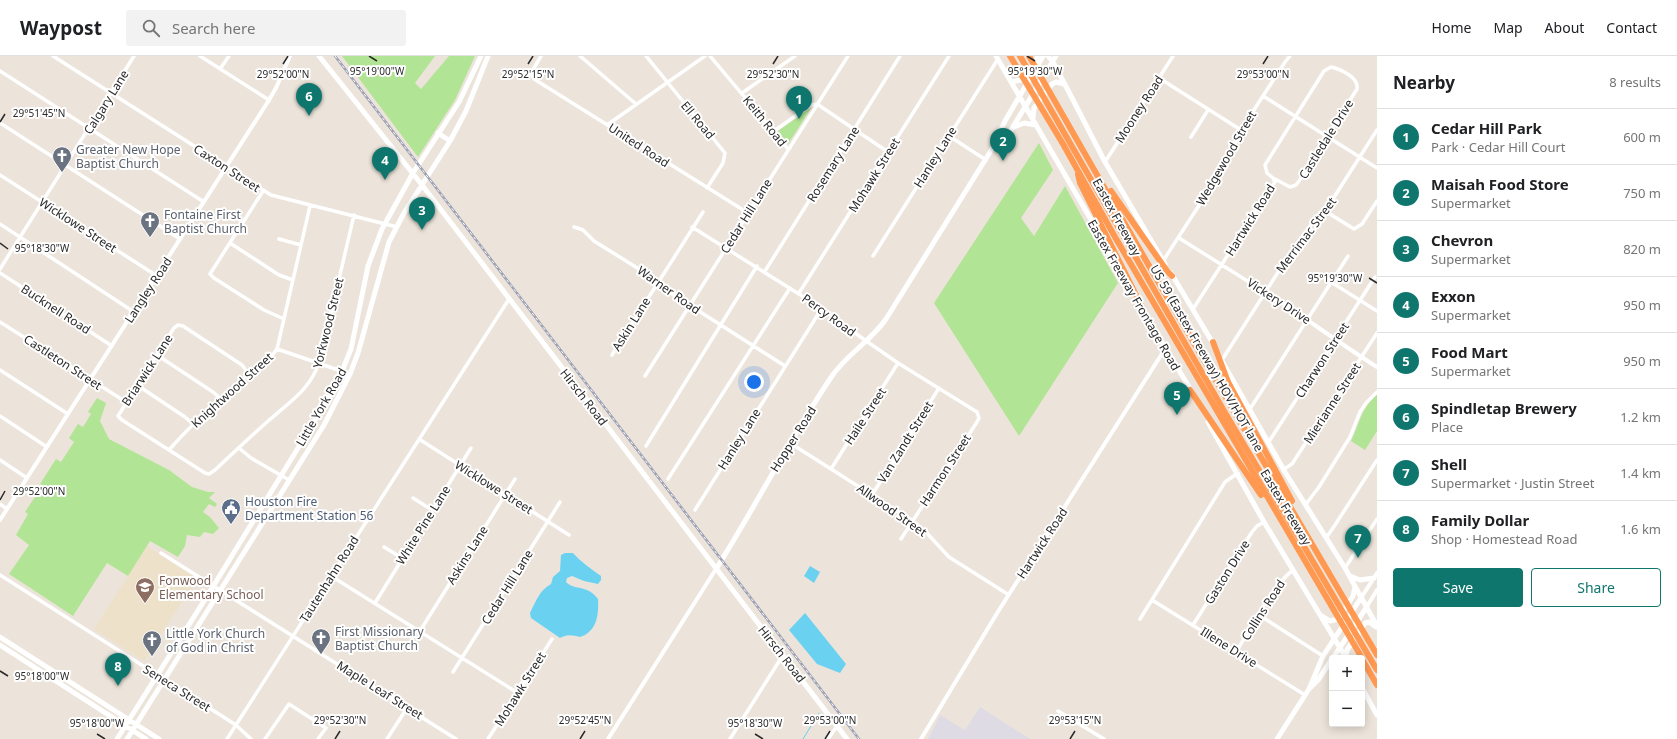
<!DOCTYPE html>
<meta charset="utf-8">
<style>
body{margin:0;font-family:"Noto Sans",sans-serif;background:#f2f2f2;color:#202124}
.controls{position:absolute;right:12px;bottom:12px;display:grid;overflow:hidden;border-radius:4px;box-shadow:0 2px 10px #0003}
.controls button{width:36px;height:36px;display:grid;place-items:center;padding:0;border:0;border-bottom:1px solid #e0e0e0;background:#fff;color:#202124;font:20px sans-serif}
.you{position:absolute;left:754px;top:326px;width:14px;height:14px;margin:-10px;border:3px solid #fff;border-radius:50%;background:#1a73e8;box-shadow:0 0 0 6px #1a73e833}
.badge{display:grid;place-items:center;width:26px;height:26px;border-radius:50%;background:#0f766e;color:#fff;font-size:13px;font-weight:700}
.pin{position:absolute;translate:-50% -33px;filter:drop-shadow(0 1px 2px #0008)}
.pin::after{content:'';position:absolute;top:21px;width:14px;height:12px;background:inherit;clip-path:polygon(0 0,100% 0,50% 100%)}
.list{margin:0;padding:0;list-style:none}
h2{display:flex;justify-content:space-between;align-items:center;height:52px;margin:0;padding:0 16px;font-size:17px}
h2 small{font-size:13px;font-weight:400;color:#757577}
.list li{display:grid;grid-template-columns:26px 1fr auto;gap:12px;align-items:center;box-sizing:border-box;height:56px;padding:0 16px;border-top:1px solid #e0e0e0}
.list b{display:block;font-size:15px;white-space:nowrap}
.list p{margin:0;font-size:13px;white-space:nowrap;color:#757577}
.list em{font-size:13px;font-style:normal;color:#757577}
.actions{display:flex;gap:8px;padding:12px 16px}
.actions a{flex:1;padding:9px 0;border:1px solid #0f766e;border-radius:4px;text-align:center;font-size:14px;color:#0f766e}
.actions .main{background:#0f766e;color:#fff}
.icon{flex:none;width:22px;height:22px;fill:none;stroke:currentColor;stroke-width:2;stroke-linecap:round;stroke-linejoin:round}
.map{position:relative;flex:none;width:1377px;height:683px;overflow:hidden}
header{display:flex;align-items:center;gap:24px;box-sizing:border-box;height:56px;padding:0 20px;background:#fff;border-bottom:1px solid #e0e0e0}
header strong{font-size:19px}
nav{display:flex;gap:22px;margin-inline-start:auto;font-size:14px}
.search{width:280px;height:36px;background:#f2f2f2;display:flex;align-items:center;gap:10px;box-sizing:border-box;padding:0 14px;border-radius:4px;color:#757577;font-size:15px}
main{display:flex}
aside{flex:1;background:#fff}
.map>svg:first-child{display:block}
.industrial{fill:#dedbe4}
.education{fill:#eee1c9}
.green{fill:#b2e495}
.water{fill:#6ad1f1}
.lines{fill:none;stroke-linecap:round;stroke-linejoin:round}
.stream{stroke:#6ad1f1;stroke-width:1}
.minor{stroke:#fff;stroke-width:3.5}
.tertiary{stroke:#fff;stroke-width:4}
.secondary{stroke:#fff;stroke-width:5}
.motorway{stroke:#ff9952;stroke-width:6}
.rail-casing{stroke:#9da1b4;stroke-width:2.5}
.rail{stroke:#fff;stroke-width:1;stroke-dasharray:3;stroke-linecap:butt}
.ticks{fill:none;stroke:#292929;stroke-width:1.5}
.labels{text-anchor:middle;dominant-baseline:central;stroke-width:4;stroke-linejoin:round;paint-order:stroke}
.street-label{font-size:12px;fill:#292929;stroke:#fff}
.worship-label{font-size:12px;fill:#5b616d;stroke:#fff;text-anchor:start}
.service-label{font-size:12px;fill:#4e5e75;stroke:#fff;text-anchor:start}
.education-label{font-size:12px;fill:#785e54;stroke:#fff;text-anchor:start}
.ticks-label{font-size:10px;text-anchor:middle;fill:#292929;stroke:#fff;stroke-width:4;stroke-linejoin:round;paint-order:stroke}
</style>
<header>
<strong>Waypost</strong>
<div class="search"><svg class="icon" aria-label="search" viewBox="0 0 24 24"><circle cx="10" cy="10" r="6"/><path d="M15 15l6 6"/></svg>Search here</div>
<nav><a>Home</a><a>Map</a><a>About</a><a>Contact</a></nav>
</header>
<main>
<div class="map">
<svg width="1377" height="683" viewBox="0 0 1377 683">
<rect width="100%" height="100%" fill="#ece4da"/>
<path class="industrial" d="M980,651l50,32h-102l12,-24 25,15z"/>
<path class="education" d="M147,490l50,33 -53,82 -50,-32z"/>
<path class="green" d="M342,0h93l-20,27 6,6 28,-33h26l-20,44 -37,57z
M812,51l-24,37 -10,-13z
M1039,87l14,27 -32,48 13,18 31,-50 53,97 -99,153 -85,-133z
M1377,338v37l-12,19 -14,-9c10,-20 8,-29 26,-47z
M97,342l9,5 -6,18 9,18 60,31 23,17 16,5h7l-6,6 8,6 -2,3 -6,-3 -6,8 7,5 9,11 -6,6 -9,-2 -4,5 -13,-2 -2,11 -7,11 -28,-16 -22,35 -21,-13 -34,53 -64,-42 20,-29 -13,-10 12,-21 -3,-2 14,-21 3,2 3,-6 -5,-3 16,-25 5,3 13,-20 -5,-4 9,-14 5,3 8,-13 -3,-2z"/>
<path class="water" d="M565,497h8c8,9 18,16 28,23v4l-3,4 -14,-3 -12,-5 -5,2 -1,4c9,9 21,2 32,17 1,15 -1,33 -18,38 -8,-2 -13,-3 -20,1l-29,-20 -1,-5c6,-12 9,-22 21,-29l2,-7 7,-6 1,-16z
M810,510l10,6 -6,11 -10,-7z
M805,557l41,51 -6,9 -23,-9 -28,-34z"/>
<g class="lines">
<path class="stream" d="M803,683l16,-26"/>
<path class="minor" d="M53,0l218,139 126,32
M200,0l69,44
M541,0l-10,17 3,6 214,134
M580,0l56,48
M646,0l79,97 -2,10 -16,25
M710,0l78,93
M220,13l9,-13
M0,15l204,131
M1159,22l82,52
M742,37l53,-37
M1263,40l114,72
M817,48l71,48
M0,67l180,116
M607,69l98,-69
M774,75l37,-26 6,-1
M949,80l37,24
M1191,81l17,-27
M1105,106l68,-106
M0,119l157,101
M263,135l-53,83 4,4 50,32 20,9
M1325,155l29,18 8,-5 15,-23
M0,168l134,88
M574,171l9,3 11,11 61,38 3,6 127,81
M692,171l131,82 29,22 46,32 79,49 2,6 -2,4 -76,117
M1179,182l86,54
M279,183l22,6
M230,187l49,32 14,5
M873,200l125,-197
M1163,205l59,-91 19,-40 44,-68 5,-6
M0,213l134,-213
M765,215l135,-215
M0,217l112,73
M1331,226l46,29
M799,237l150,-237
M1193,253l82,-127 -2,-4 -6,-5 -2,-8 59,-94 7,-4c9,2 28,10 26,22l-58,92 -3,4 -6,2 -15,-8
M0,266l126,80
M277,293l73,25
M157,299l56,37 8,7
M612,299l91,-143
M1222,304l69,-108 27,-37 11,-10 48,-75
M0,314l68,44
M249,318l-7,-9 -59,-39 -5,-1 -4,3 -56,88 4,4 83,53 4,1 6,-4c17,-16 34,-32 52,-48 22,-20 43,-31 53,-62l34,-145
M645,320l203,-320
M137,329l48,32 9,8
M1250,353l98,-153
M0,360l47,31
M419,383l150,96
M790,387l123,78 11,9 25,27 60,38
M1268,387l107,-166
M646,390l111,-180
M239,392l12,10 38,22
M169,394c22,-25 48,-49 73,-70 13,-11 26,-17 35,-31l33,-143
M0,404l27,18
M831,413l67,-106
M1284,413l8,-5 85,-131
M668,423l122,-191
M872,439l67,-107
M413,442l19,12
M0,448l7,5
M1306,448l13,-17 31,-50 10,-25 6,-9 11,-11
M695,454l127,-202
M1326,482l9,-13 42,-65
M384,491l18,11
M161,497l295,186
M1345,512l32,-49
M0,519l236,150 15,14
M331,520l187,117
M1152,544l153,95
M375,547l96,-155
M1259,559l64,41
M1140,563l85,-137 13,-9
M1193,569l59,-93 5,-6 7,-4
M420,575l95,-152
M1236,596c14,-23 36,-66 57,-82
M453,616l107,-170
M1058,655l46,28
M227,683l282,-440
M265,683l24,-35 37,24 -8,11
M387,683l20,-31
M488,683l64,-100
M730,683l53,-84
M828,683l9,-13"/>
<path class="tertiary" d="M1265,236c38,24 74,51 112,75
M0,464l269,-420 7,-12 14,-32
M1361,542l16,-25
M1366,552l11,-18
M608,683l108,-170
M921,683l78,-129 166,-261"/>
<path class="secondary" d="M319,0l103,129 425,554
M996,0l130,224
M1048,0l5,6 18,34 34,66 60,102
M1011,26l10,-2 7,-8 10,-16
M1033,62l1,-10 18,-24 4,-2 8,2
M1014,71l10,-4 12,2
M438,77l12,8
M992,93l16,-14 48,-79
M1171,217l43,72
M1146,259l46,77
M1222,305l63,111 60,96 32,58
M1208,366l56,100 82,136
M716,513c40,-63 74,-131 116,-193 15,-22 39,-35 54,-57l106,-170 13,-28 38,-65
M1350,520l10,4 14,-2
M1322,560l8,5 8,-2 15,-23 2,-9
M0,581l159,102
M0,589l146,94
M1346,601l1,-7 18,-27 4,-1 7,5
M1333,602l33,-50
M1311,631l7,-7 14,-21
M1362,632l15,27
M117,683l97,-154 122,-199 15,-37 17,-83 14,-37 31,-56 46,-71 22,-46
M127,683l197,-314 26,-51 8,-21 31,-111 15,-29 46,-72 16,-30 22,-55
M1277,683l32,-50 14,-33 38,-58"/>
<path class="motorway" d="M1010,0l53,88 52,93 247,421
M1020,0l204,355 153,259
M1029,0l131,229 217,370
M1078,118l2,9 67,134
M1111,135l56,80 5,5
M1213,286l15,40 64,119
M1190,334l71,105
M1362,603l15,26"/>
<g class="rail-casing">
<path id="rail" d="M335,0l524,683"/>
</g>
<use href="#rail" class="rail"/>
</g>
<path class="ticks" d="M369,0l8,5M1027,0l8,5M283,8l5,-8M528,8l5,-8M773,8l5,-8M1263,8l5,-8M0,66l5,-8M0,187l8,6M1369,222l8,5M0,444l5,-9M0,615l8,5M97,678l8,5M755,678l8,5M335,683l5,-8M580,683l5,-8M825,683l5,-8M1070,683l5,-8"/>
<defs>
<g id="church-pin" transform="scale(1)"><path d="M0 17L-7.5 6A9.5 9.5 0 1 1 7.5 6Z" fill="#6b7280" stroke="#fff"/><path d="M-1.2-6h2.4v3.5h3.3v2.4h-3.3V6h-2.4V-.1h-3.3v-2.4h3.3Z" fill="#fff"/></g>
<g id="civic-pin" transform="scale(1)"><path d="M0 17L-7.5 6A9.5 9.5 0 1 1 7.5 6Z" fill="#5c6f8a" stroke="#fff"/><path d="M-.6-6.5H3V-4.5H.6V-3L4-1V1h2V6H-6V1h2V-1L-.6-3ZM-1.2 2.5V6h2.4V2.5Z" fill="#fff"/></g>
<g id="school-pin" transform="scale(1)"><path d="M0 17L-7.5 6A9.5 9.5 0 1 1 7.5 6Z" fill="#8d6e63" stroke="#fff"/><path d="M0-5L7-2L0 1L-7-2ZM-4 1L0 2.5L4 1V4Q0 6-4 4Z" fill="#fff"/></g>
</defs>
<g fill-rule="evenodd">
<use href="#church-pin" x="62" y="100"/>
<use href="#church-pin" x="150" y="165"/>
<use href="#civic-pin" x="231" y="452"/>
<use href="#school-pin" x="145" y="531"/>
<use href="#church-pin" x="321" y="582"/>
<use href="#church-pin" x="152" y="584"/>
</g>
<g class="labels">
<g class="street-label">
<text transform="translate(106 46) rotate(-58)">Calgary Lane</text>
<text transform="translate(1139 53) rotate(-57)">Mooney Road</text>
<text transform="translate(698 64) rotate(50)">Ell Road</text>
<text transform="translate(765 65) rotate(51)">Keith Road</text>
<text transform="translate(1326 83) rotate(-58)">Castledale Drive</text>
<text transform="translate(639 89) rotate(33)">United Road</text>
<text transform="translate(935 101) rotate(-58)">Hanley Lane</text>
<text transform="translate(1226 102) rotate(-60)">Wedgewood Street</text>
<text transform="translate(833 108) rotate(-58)">Rosemary Lane</text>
<text transform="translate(227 112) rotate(33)">Caxton Street</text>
<text transform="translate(874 119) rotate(-58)">Mohawk Street</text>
<text transform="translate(746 160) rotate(-58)">Cedar Hill Lane</text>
<text transform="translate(1117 161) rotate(61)">Eastex Freeway</text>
<text transform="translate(1250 164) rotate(-58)">Hartwick Road</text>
<text transform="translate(78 169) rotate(33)">Wicklowe Street</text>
<text transform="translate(1306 179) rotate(-53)">Merrimac Street</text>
<text transform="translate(148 234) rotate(-57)">Langley Road</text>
<text transform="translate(669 234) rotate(35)">Warner Road</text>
<text transform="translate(1134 239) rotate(60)">Eastex Freeway Frontage Road</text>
<text transform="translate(1279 245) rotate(33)">Vickery Drive</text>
<text transform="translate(56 253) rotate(33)">Bucknell Road</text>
<text transform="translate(829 259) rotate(36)">Percy Road</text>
<text transform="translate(328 267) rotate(-76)">Yorkwood Street</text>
<text transform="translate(631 268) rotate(-58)">Askin Lane</text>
<text transform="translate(1207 302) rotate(60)">US 59 (Eastex Freeway) HOV/HOT lane</text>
<text transform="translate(1322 304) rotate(-57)">Charwon Street</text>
<text transform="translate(63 306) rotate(33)">Castleton Street</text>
<text transform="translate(147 314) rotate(-57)">Briarwick Lane</text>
<text transform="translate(232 334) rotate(-42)">Knightwood Street</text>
<text transform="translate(584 341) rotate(52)">Hirsch Road</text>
<text transform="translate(1332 347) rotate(-57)">Mierianne Street</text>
<text transform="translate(321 351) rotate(-60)">Little York Road</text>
<text transform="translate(865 360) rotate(-57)">Haile Street</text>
<text transform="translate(739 383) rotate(-58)">Hanley Lane</text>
<text transform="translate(793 383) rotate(-58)">Hopper Road</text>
<text transform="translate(905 386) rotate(-58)">Van Zandt Street</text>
<text transform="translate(945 414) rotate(-57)">Harmon Street</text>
<text transform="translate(494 431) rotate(32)">Wicklowe Street</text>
<text transform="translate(1286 451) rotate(59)">Eastex Freeway</text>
<text transform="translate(892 454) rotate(35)">Allwood Street</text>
<text transform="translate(423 469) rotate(-58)">White Pine Lane</text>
<text transform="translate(1042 487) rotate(-57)">Hartwick Road</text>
<text transform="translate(467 499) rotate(-58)">Askins Lane</text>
<text transform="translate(1227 516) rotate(-58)">Gaston Drive</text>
<text transform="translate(329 523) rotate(-58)">Tautenhahn Road</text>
<text transform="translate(507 531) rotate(-58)">Cedar Hill Lane</text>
<text transform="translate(1263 554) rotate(-57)">Collins Road</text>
<text transform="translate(1229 591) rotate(32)">Illene Drive</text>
<text transform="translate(782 598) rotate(52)">Hirsch Road</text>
<text transform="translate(177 632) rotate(32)">Seneca Street</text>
<text transform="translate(520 633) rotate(-58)">Mohawk Street</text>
<text transform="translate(380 634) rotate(32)">Maple Leaf Street</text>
</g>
<g class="worship-label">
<text x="76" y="93">Greater New Hope<tspan x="76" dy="14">Baptist Church</tspan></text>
<text x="164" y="158">Fontaine First<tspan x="164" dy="14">Baptist Church</tspan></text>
<text x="335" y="575">First Missionary<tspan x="335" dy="14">Baptist Church</tspan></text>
<text x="166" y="577">Little York Church<tspan x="166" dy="14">of God in Christ</tspan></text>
</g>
<g class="service-label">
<text x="245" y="445">Houston Fire<tspan x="245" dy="14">Department Station 56</tspan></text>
</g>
<g class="education-label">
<text x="159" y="524">Fonwood<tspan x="159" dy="14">Elementary School</tspan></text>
</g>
</g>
<g class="ticks-label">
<text x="377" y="19">95°19'00"W</text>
<text x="1035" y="19">95°19'30"W</text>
<text x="283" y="22">29°52'00"N</text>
<text x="528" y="22">29°52'15"N</text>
<text x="773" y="22">29°52'30"N</text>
<text x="1263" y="22">29°53'00"N</text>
<text x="39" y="61">29°51'45"N</text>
<text x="42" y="196">95°18'30"W</text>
<text x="1335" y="226">95°19'30"W</text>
<text x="39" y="439">29°52'00"N</text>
<text x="42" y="624">95°18'00"W</text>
<text x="340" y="668">29°52'30"N</text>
<text x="585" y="668">29°52'45"N</text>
<text x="830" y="668">29°53'00"N</text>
<text x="1075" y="668">29°53'15"N</text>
<text x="97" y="671">95°18'00"W</text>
<text x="755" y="671">95°18'30"W</text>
</g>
</svg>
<div class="controls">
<button>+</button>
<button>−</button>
</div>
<div class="you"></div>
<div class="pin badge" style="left:799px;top:63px">1</div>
<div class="pin badge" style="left:1003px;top:105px">2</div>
<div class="pin badge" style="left:422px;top:174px">3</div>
<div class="pin badge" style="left:385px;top:124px">4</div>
<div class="pin badge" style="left:1177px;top:359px">5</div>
<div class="pin badge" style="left:309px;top:60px">6</div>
<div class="pin badge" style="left:1358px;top:502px">7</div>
<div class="pin badge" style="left:118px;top:630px">8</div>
</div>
<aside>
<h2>Nearby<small>8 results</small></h2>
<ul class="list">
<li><span class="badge">1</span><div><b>Cedar Hill Park</b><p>Park · Cedar Hill Court</p></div><em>600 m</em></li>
<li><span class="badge">2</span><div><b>Maisah Food Store</b><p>Supermarket</p></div><em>750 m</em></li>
<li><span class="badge">3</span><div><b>Chevron</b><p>Supermarket</p></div><em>820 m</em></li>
<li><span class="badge">4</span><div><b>Exxon</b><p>Supermarket</p></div><em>950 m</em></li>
<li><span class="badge">5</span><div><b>Food Mart</b><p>Supermarket</p></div><em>950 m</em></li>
<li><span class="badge">6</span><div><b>Spindletap Brewery</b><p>Place</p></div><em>1.2 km</em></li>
<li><span class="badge">7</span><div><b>Shell</b><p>Supermarket · Justin Street</p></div><em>1.4 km</em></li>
<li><span class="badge">8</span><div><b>Family Dollar</b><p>Shop · Homestead Road</p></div><em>1.6 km</em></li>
</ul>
<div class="actions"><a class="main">Save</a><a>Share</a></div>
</aside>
</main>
